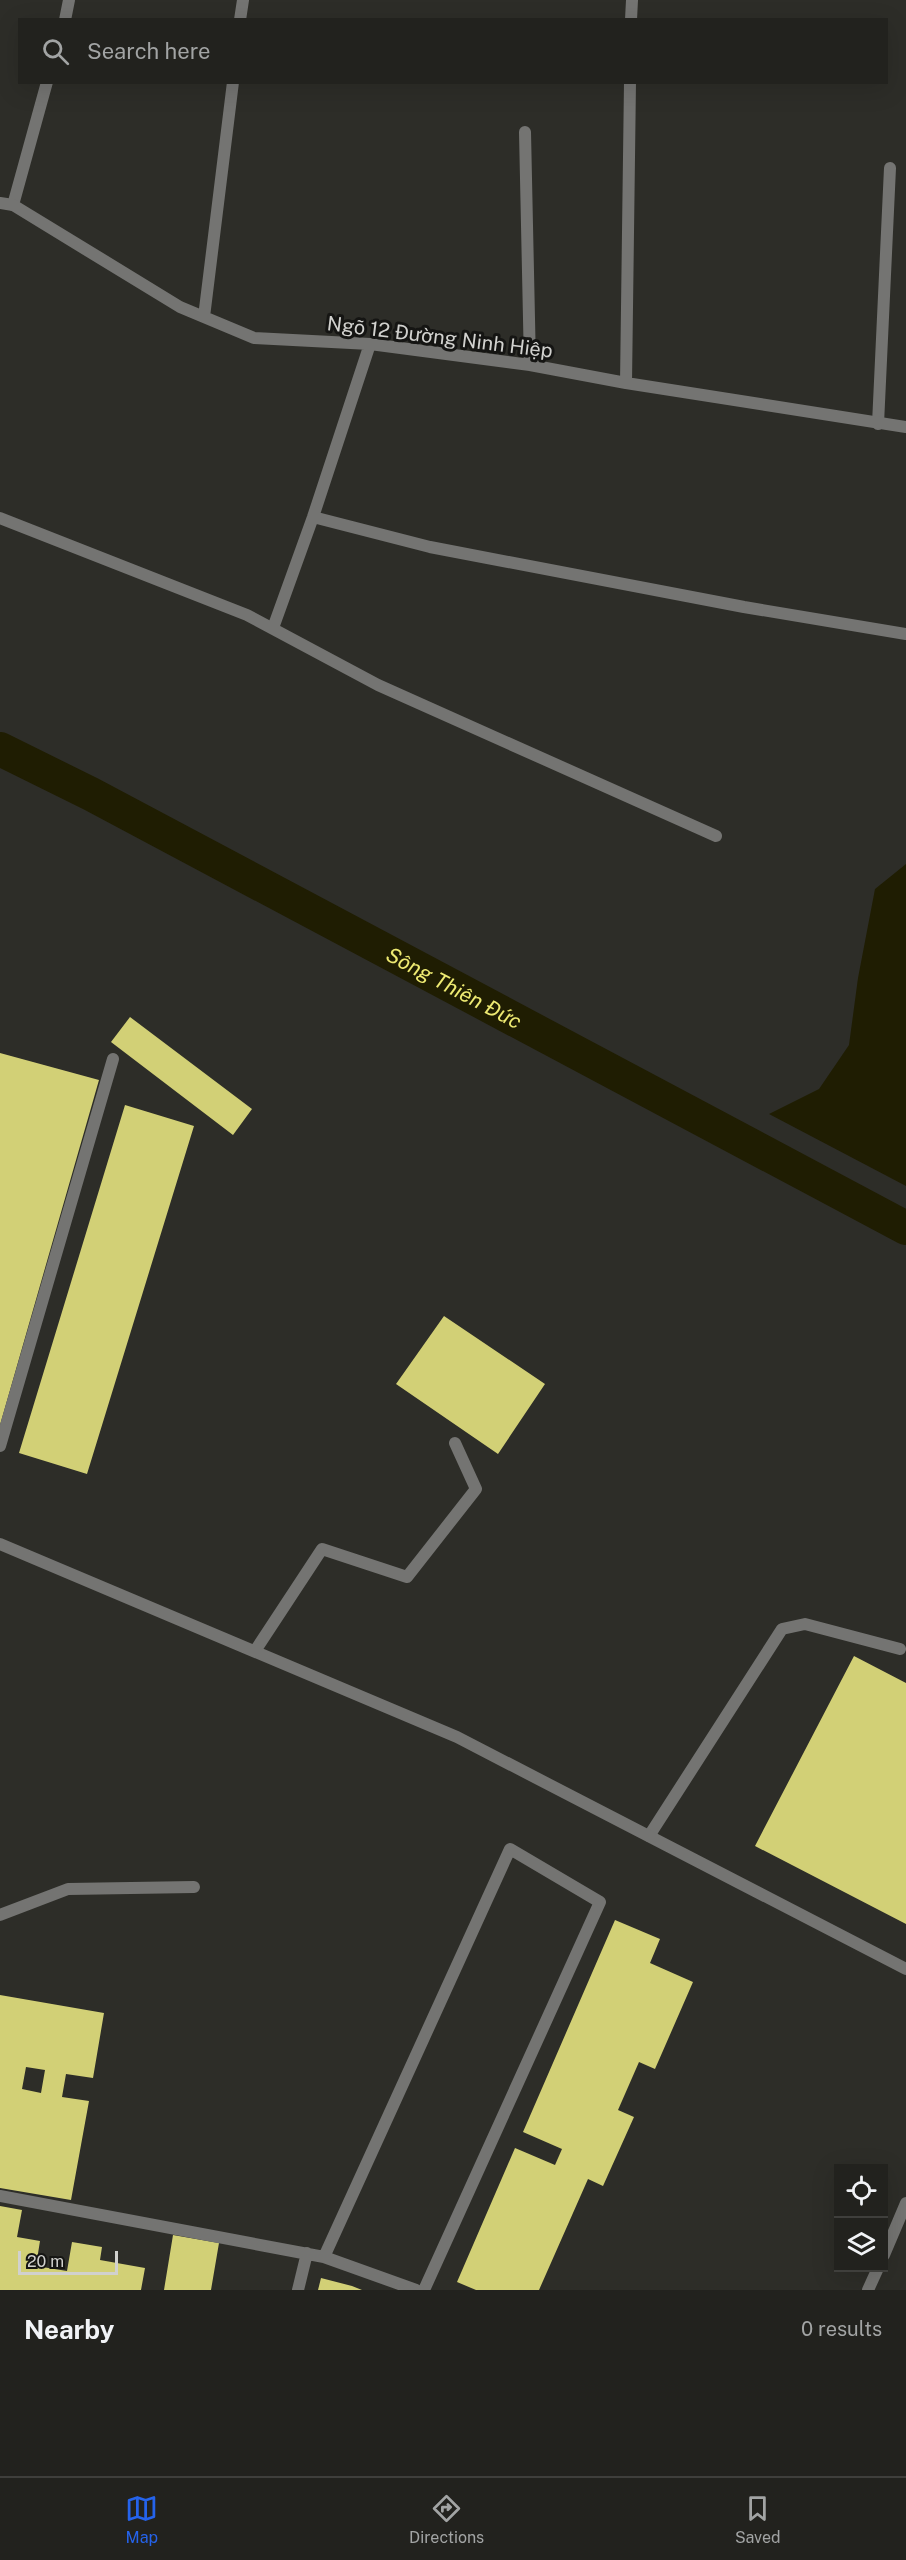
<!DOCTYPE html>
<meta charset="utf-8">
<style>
body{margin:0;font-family:"Public Sans",sans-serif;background:#2e2f2b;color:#f1f3f6}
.controls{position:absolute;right:18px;bottom:18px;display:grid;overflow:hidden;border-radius:0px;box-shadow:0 6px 24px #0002}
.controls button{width:54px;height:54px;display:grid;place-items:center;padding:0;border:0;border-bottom:2px solid #3f3f3c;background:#22221e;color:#f1f3f6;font:30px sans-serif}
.scale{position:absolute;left:18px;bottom:15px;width:100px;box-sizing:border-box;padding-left:6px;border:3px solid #d1d1ce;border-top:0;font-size:16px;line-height:21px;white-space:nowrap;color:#d1d1ce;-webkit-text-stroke:4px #151513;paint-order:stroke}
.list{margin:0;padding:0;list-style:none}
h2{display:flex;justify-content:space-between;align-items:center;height:78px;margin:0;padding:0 24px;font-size:26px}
h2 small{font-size:20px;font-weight:400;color:#a2a4a4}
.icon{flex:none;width:33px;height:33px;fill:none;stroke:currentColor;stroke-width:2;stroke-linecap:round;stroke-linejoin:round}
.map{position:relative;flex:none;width:906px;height:2290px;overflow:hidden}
.search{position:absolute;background:#22221e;box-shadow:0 6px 24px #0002;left:18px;right:18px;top:18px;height:66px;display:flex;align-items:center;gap:15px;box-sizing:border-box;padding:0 21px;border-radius:0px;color:#a2a4a4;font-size:22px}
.sheet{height:186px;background:#22221e}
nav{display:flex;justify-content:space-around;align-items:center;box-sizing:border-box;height:84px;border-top:2px solid #3f3f3c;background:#22221e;font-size:16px;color:#a2a4a4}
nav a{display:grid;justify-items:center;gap:3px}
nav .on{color:#2563eb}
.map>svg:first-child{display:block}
.water{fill:#1f1d02}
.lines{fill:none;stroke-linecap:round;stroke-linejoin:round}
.canal{stroke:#1f1d02;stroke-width:34}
.building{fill:#d2d076;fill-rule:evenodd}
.service{stroke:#747472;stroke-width:12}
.minor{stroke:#747472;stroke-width:12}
.labels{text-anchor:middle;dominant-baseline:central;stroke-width:6;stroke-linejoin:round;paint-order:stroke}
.street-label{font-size:20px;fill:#d1d1ce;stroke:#151513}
.water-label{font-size:21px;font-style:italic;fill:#eeea72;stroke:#151513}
</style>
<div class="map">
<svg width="906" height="2290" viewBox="0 0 906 2290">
<rect width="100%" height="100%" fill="#2d2d28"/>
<path class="water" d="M906,864v322l-137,-72 50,-25 30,-44 9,-67 17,-89z"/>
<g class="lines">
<path class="canal" id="s1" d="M0,749l91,45 815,434"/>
</g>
<path class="building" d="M130,1017l122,92 -19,26 -122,-93z
M0,1053l99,27 -99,345z
M125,1105l69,21 -107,348 -68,-21z
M444,1316l101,68 -47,70 -102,-70z
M854,1656l52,27v241l-151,-78z
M615,1920l45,19 -10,24 43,19 -38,87 -16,-7 -21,48 16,7 -31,69 -15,-7 -49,111h-63l-19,-8 58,-134 40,17 7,-16 -39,-17z
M0,1995l104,18 -11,65 -27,-4 -4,23 27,4 -18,99 -71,-12zM26,2067l19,3 -4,23 -19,-4z
M0,2206l22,4 -5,27 23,4 -4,25 31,5 5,-29 30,5 -2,13 45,8 -4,22h-141z
M173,2235l46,8 -8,47h-47z
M321,2278l31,8 10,4h-44z"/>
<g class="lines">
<path class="service" d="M65,20l4,-20
M13,205l34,-123
M878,424l12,-256
M649,1836l133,-207 23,-5 95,25
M0,1915l68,-26 126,-2"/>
<path class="minor" d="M240,20l3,-20
M631,20l1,-20
M525,132l5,233
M0,203l13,2 167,102 74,31 116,6 160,21 96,18 280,44
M204,317l29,-235
M626,383l4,-301
M313,517l117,30 314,60 162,27
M0,518l247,97 131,70 338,151
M273,628l40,-111 57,-173
M0,1446l113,-387
M0,1544l457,193 449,232
M255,1651l67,-102 85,28 69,-88 -21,-46
M0,2196l324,61 92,33
M884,2255l22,-52
M324,2257l186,-408 90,53 -176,388
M298,2290l9,-37
M868,2290l10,-22"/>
</g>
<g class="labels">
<g class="street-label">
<text transform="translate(440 337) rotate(7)">Ngõ 12 Đường Ninh Hiệp</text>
</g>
<g class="water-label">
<text stroke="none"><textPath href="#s1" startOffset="513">Sông Thiên Đức</textPath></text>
</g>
</g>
</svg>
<div class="controls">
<button><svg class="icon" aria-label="locate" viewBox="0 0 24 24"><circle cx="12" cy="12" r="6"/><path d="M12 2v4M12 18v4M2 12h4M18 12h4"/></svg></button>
<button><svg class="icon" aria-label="layers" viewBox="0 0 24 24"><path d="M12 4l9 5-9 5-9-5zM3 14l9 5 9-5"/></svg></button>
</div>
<div class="scale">20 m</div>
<div class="search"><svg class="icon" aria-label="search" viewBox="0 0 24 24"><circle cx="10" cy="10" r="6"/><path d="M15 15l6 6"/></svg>Search here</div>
</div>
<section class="sheet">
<h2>Nearby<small>0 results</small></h2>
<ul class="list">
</ul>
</section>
<nav>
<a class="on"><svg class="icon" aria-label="map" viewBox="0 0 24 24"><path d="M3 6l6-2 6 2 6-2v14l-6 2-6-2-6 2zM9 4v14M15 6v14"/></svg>Map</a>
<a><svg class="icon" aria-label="directions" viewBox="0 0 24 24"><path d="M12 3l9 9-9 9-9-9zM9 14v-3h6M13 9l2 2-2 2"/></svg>Directions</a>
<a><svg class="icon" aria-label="saved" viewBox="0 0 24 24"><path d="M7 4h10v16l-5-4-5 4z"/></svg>Saved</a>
</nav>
